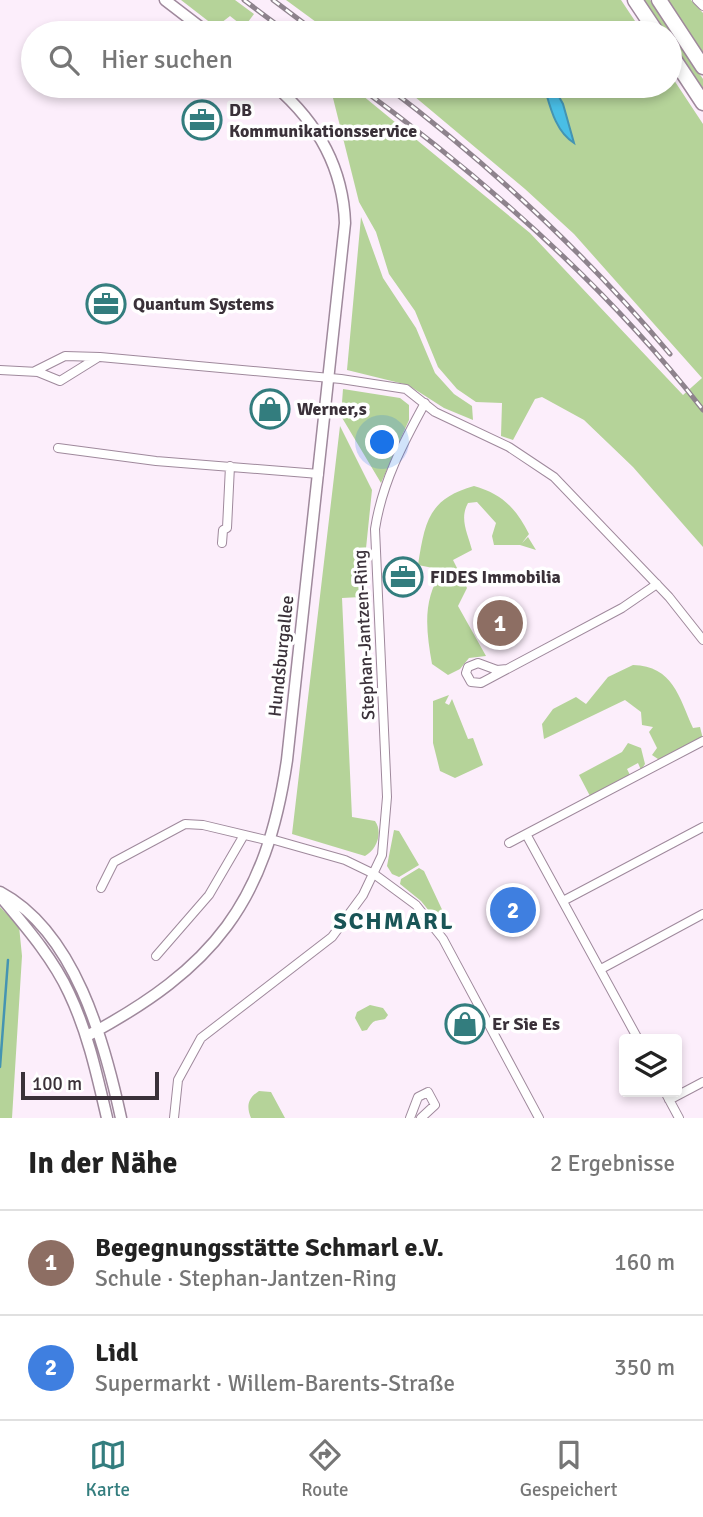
<!DOCTYPE html>
<html lang="de">
<meta charset="utf-8">
<style>
body{margin:0;font-family:Signika,sans-serif;background:#f6f6f6;color:#222}
.controls{position:absolute;right:21px;bottom:21px;display:grid;overflow:hidden;border-radius:7px;box-shadow:0 4px 10px #0003}
.controls button{width:63px;height:63px;display:grid;place-items:center;padding:0;border:0;border-bottom:2px solid #e0e0e0;background:#fff;color:#222;font:35px sans-serif}
.scale{position:absolute;left:21px;bottom:18px;width:138px;box-sizing:border-box;padding-left:7px;border:4px solid #3a3139;border-top:0;font-size:19px;line-height:24px;white-space:nowrap;color:#3a3139;-webkit-text-stroke:5px #fff;paint-order:stroke}
.you{position:absolute;left:383px;top:443px;width:24px;height:24px;margin:-18px;border:5px solid #fff;border-radius:50%;background:#1a73e8;box-shadow:0 0 0 10px #1a73e833}
.badge{display:grid;place-items:center;width:46px;height:46px;border-radius:50%;background:#337d7e;color:#fff;font-size:23px;font-weight:700}
.pin{position:absolute;translate:-50% -50%;border:4px solid #fff;box-shadow:0 2px 7px #0006}
.list{margin:0;padding:0;list-style:none}
h2{display:flex;justify-content:space-between;align-items:center;height:91px;margin:0;padding:0 28px;font-size:30px}
h2 small{font-size:23px;font-weight:400;color:#767676}
.list li{display:grid;grid-template-columns:46px 1fr auto;gap:21px;align-items:center;box-sizing:border-box;height:105px;padding:0 28px;border-top:2px solid #e0e0e0}
.list b{display:block;font-size:26px;white-space:nowrap}
.list p{margin:0;font-size:23px;white-space:nowrap;color:#767676}
.list em{font-size:23px;font-style:normal;color:#767676}
.icon{flex:none;width:38px;height:38px;fill:none;stroke:currentColor;stroke-width:2;stroke-linecap:round;stroke-linejoin:round}
.map{position:relative;flex:none;width:703px;height:1118px;overflow:hidden}
.search{position:absolute;background:#fff;box-shadow:0 4px 10px #0003;left:21px;right:21px;top:21px;height:77px;display:flex;align-items:center;gap:18px;box-sizing:border-box;padding:0 24px;border-radius:38px;color:#767676;font-size:26px}
.sheet{height:301px;background:#fff}
nav{display:flex;justify-content:space-around;align-items:center;box-sizing:border-box;height:98px;border-top:2px solid #e0e0e0;background:#fff;font-size:19px;color:#767676}
nav a{display:grid;justify-items:center;gap:4px}
nav .on{color:#337d7e}
.map>svg:first-child{display:block}
.green{fill:#b5d399}
.water{fill:#49bee6;stroke:#4494b2;stroke-width:2}
.lines{fill:none;stroke-linecap:round;stroke-linejoin:round}
.stream{stroke:#4494b2;stroke-width:2.5}
.street-casing{stroke:#9f899c;stroke-width:10}
.secondary-casing{stroke:#9f899c;stroke-width:13}
.highway-casing{stroke:#9f899c;stroke-width:17}
.street{stroke:#fff;stroke-width:8}
.secondary{stroke:#fff;stroke-width:10}
.highway{stroke:#fff;stroke-width:14}
.rail-casing{stroke:#8e838d;stroke-width:5}
.rail{stroke:#fff;stroke-width:2.5;stroke-dasharray:8;stroke-linecap:butt}
.labels{text-anchor:middle;dominant-baseline:central;stroke-width:7;stroke-linejoin:round;paint-order:stroke}
.poi-label{font-size:18px;font-weight:bold;fill:#3a3139;stroke:#fff;text-anchor:start}
.street-label{font-size:18px;fill:#3a3139;stroke:#fff}
.district-label{font-size:24px;font-weight:bold;letter-spacing:2px;fill:#195556;stroke:#fff}
</style>
<div class="map">
<svg width="703" height="1118" viewBox="0 0 703 1118">
<rect width="100%" height="100%" fill="#fceefb"/>
<path class="green" d="M181,0h54l19,14 -6,8 12,11 -18,-2 2,-4 -14,-11 -9,7 -9,1z
M286,0h335l22,33h-312z
M644,0h6l53,79v10l-33,-50v-6h-4z
M666,0h25l12,13v44z
M670,74l33,50v423l-70,-80 -49,-47 -42,-23 -7,2 -22,41 -12,-4 1,-33 -26,-1 -19,-13 -19,-22 -23,-56 -26,-37 -13,-42 -17,-30 -29,-116h21l179,147 153,162 19,-17 -128,-144 -49,-45 -123,-103h268z
M361,217l22,61 33,50 19,45 19,21 18,12 1,14 -29,-12 -36,-23 -61,-15z
M343,389l57,9 9,7v15l-28,63 -40,-67z
M340,426l32,64 -11,107 -19,1 10,219 23,4c8,11 2,29 -10,35l-73,-22z
M474,486c28,8 42,22 55,48l-7,9 6,-6 8,13 -16,-5h-26l-2,-9 4,-13 -19,-21 -9,1c-9,16 0,31 4,47l-19,10 14,28 -9,18 28,50 -17,2 -9,11 -12,6 -16,-11c-6,-34 -10,-65 11,-94l-25,-5c7,-43 10,-66 56,-79z
M633,665c40,1 46,32 60,63l7,-1 3,12 -42,22 -9,-6 5,-7 -8,-16 4,-5 -11,-2 -1,-13 -16,-12 -81,39 -2,-15 11,-15 23,-12 10,7 22,-27z
M449,695l-4,8 4,2 3,-6 16,40 5,-1 10,27 -28,13 -15,-7 -7,-28v-42z
M628,743l13,5 4,16 -4,6 -3,-7 -11,6 3,6 -40,21 -11,-21 43,-23z
M394,830l5,1 20,34 -20,12 -7,-3 -5,-8z
M419,868l5,3 22,47 -8,4 -17,-21 -21,-17 1,-5z
M0,907l19,19 3,30 -10,162h-12z
M370,1005l13,3 5,7 -3,4c-11,3 -10,-1 -18,11l-5,1 -7,-13 2,-6z
M259,1091l12,1 14,26h-34c-5,-12 -3,-20 8,-27z"/>
<path class="water" d="M544,86h9l10,18 11,39c-19,-12 -24,-37 -30,-57z"/>
<g class="lines">
<path class="stream" d="M0,1067l8,-107"/>
<g class="street-casing">
<path id="street" d="M697,0l6,6
M0,370l38,2 22,9 37,-23
M35,371l30,-15 35,1 241,22 65,10 29,23 74,35 45,30 115,120 34,43
M58,448l98,13 163,13
M222,543l1,-13 4,-2 3,-62
M507,669l-10,1 -19,-7 -10,4 -2,6 5,9 10,1 141,-75 35,-24
M526,834l177,-93
M271,839l74,21 29,14 42,31 27,34 96,179
M509,843l17,-9 112,205
M101,888l13,-26 71,-38 18,1 67,16
M563,901l140,-74
M156,956l53,-61 35,-60
M601,969l102,-55
M665,1092l14,26
M669,1100l34,-18
M174,1118l4,-38 23,-42 131,-101 31,-42 19,-40 5,-58 -12,-268c7,-46 28,-86 50,-126
M410,1118l8,-21 10,-5 7,13 -14,13"/>
</g>
<g class="secondary-casing">
<path id="secondary" d="M165,0l43,33
M0,892c75,40 104,148 121,226
M0,896c25,30 53,62 69,97 19,40 28,82 38,125
M87,1036c127,-68 179,-133 200,-276l58,-537c-2,-56 -28,-101 -70,-137"/>
</g>
<g class="highway-casing">
<path id="highway" d="M635,0l22,33
M659,0l44,67
M670,53l33,50"/>
</g>
<use href="#street" class="street"/>
<use href="#secondary" class="secondary"/>
<use href="#highway" class="highway"/>
<g class="rail-casing">
<path id="rail" d="M244,0l44,33
M273,0l44,33
M358,86c127,93 248,199 345,324
M386,86c104,79 200,168 284,268"/>
</g>
<use href="#rail" class="rail"/>
</g>
<defs>
<g id="office-ring" transform="scale(2.0125)"><circle r="9.5" fill="#fff" stroke="#337d7e" stroke-width="1.5"/><path d="M-6-3h4V-5.5h4V-3h4V5H-6ZM-1-4.5V-3h2v-1.5ZM-6 0V1H6V0Z" fill="#337d7e"/></g>
<g id="shop-ring" transform="scale(2.0125)"><circle r="9.5" fill="#fff" stroke="#337d7e" stroke-width="1.5"/><path d="M-5-2.5h2.3a2.7 3.5 0 0 1 5.4 0H5L5.5 6h-11ZM-1.5-2.5h3a1.5 2.3 0 0 0-3 0Z" fill="#337d7e"/></g>
</defs>
<g fill-rule="evenodd">
<use href="#office-ring" x="202" y="120"/>
<use href="#office-ring" x="106" y="304"/>
<use href="#shop-ring" x="270" y="409"/>
<use href="#office-ring" x="403" y="577"/>
<use href="#shop-ring" x="465" y="1024"/>
</g>
<g class="labels">
<g class="poi-label">
<text x="229" y="110">DB<tspan x="229" dy="21">Kommunikationsservice</tspan></text>
<text x="133" y="304">Quantum Systems</text>
<text x="297" y="409">Werner,s</text>
<text x="430" y="577">FIDES Immobilia</text>
<text x="492" y="1024">Er Sie Es</text>
</g>
<g class="street-label">
<text transform="translate(364 635) rotate(-93)">Stephan-Jantzen-Ring</text>
<text transform="translate(281 656) rotate(-84)">Hundsburgallee</text>
</g>
<g class="district-label">
<text x="394" y="921">SCHMARL</text>
</g>
</g>
</svg>
<div class="controls">
<button><svg class="icon" aria-label="layers" viewBox="0 0 24 24"><path d="M12 4l9 5-9 5-9-5zM3 14l9 5 9-5"/></svg></button>
</div>
<div class="scale">100 m</div>
<div class="you"></div>
<div class="pin badge" style="left:500px;top:623px;background:#8d6e63">1</div>
<div class="pin badge" style="left:513px;top:910px;background:#3f7fe0">2</div>
<div class="search"><svg class="icon" aria-label="search" viewBox="0 0 24 24"><circle cx="10" cy="10" r="6"/><path d="M15 15l6 6"/></svg>Hier suchen</div>
</div>
<section class="sheet">
<h2>In der Nähe<small>2 Ergebnisse</small></h2>
<ul class="list">
<li><span class="badge" style="background:#8d6e63">1</span><div><b>Begegnungsstätte Schmarl e.V.</b><p>Schule · Stephan-Jantzen-Ring</p></div><em>160 m</em></li>
<li><span class="badge" style="background:#3f7fe0">2</span><div><b>Lidl</b><p>Supermarkt · Willem-Barents-Straße</p></div><em>350 m</em></li>
</ul>
</section>
<nav>
<a class="on"><svg class="icon" aria-label="map" viewBox="0 0 24 24"><path d="M3 6l6-2 6 2 6-2v14l-6 2-6-2-6 2zM9 4v14M15 6v14"/></svg>Karte</a>
<a><svg class="icon" aria-label="directions" viewBox="0 0 24 24"><path d="M12 3l9 9-9 9-9-9zM9 14v-3h6M13 9l2 2-2 2"/></svg>Route</a>
<a><svg class="icon" aria-label="saved" viewBox="0 0 24 24"><path d="M7 4h10v16l-5-4-5 4z"/></svg>Gespeichert</a>
</nav>
